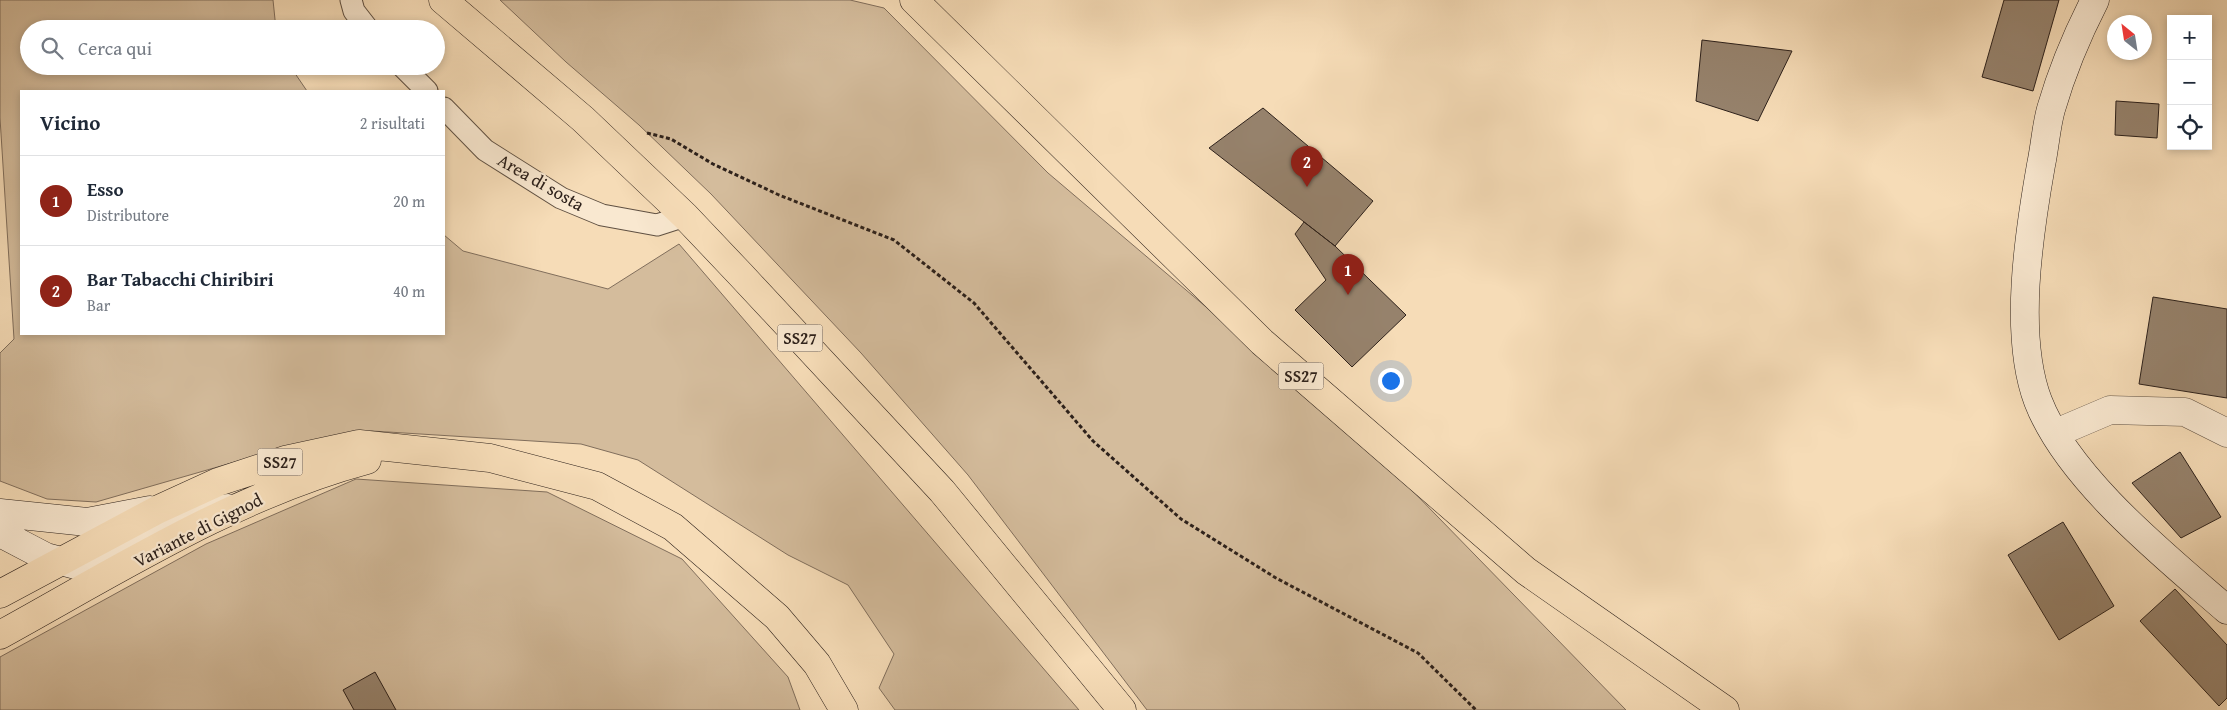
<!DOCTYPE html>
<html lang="it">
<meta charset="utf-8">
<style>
body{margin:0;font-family:"Gentium Book Plus",serif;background:#f2f2f3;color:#1f2937}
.controls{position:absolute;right:15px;top:15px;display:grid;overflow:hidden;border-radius:0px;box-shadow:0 2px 8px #0003}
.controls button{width:45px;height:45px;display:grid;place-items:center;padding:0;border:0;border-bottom:1px solid #e0e1e3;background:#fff;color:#1f2937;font:25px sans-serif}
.compass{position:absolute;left:2107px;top:15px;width:45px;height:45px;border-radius:50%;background:#fff;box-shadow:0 2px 8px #0003;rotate:330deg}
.you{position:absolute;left:1390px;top:380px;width:18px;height:18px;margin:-12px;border:4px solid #fff;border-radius:50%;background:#1a73e8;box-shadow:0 0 0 8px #1a73e833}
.badge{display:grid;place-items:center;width:32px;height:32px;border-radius:50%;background:#8f2418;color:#fff;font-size:16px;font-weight:700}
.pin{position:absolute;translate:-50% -41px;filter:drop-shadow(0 1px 2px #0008)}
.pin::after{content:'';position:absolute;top:26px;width:18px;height:15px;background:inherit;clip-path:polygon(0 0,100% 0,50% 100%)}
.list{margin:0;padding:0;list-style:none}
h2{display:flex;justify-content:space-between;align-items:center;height:65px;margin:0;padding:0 20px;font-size:21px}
h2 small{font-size:16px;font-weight:400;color:#747a83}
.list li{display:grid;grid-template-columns:32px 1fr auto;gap:15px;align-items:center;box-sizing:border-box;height:90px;padding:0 20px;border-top:1px solid #e0e1e3}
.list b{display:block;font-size:19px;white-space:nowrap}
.list p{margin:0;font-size:16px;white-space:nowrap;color:#747a83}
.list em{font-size:16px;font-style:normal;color:#747a83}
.icon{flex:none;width:28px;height:28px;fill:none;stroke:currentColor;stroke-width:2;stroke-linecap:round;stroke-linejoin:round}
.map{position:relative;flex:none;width:2227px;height:710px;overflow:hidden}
.search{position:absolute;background:#fff;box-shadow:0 2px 8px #0003;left:20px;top:20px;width:425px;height:55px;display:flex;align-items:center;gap:12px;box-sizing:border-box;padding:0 18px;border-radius:28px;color:#747a83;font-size:19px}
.panel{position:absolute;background:#fff;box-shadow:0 2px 8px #0003;left:20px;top:90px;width:425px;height:245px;border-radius:0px}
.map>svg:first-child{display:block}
.green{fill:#d4bc9c;stroke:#806e5c}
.building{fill:#96826c;stroke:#2d211b}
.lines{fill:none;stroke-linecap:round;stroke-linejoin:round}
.service-casing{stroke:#5f5042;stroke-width:23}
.minor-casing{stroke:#5f5042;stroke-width:29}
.secondary-casing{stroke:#2d211b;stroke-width:29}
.primary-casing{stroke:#2d211b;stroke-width:29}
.path{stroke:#2d211b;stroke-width:3;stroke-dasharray:4 2.5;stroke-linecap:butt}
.service{stroke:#f9e8d0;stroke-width:21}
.minor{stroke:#f9e8d0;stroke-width:28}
.secondary{stroke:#f9e8d0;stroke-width:28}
.primary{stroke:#f6dcb7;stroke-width:28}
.labels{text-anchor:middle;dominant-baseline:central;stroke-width:4.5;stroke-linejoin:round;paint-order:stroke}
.shield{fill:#f9e8d0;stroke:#6a5d51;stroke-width:1}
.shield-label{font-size:16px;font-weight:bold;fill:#2d211b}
.street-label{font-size:18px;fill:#2d211b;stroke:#f9e8d0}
</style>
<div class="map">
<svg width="2227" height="710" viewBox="0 0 2227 710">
<rect width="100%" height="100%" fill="#f6dcb7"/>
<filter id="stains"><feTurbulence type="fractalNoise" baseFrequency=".004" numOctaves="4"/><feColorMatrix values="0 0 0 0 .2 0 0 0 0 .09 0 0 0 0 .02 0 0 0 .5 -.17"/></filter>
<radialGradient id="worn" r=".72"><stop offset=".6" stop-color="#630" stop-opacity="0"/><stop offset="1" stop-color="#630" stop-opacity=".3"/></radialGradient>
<path class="green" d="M0,0h273l3,29h-247v37h261l17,25h-286v243h423v-99l19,16 145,38 71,-45 400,466h-184l-16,-22 15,-34 -46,-69 -60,-30 -150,-95 -57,-16 -209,-13 -85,16 -191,55 -49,-3 -47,-18v-128l14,-14 -14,-221z
M500,0h350l34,8 164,165 315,267 263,270h-479l-179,-235 -107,-122 -150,-159 -72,-69 -73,-63z
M356,479l191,13 135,67 106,118 12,33h-800v-53l206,-113z"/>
<path class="building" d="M2004,0h55l-26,91 -51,-14z
M1702,40l90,11 -34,70 -62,-20z
M2116,101l43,3 -2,34 -42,-3z
M1263,108l110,93 -38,45 -126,-98z
M1304,222l31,24 71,69 -54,52 -57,-57 31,-30 -31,-46z
M2153,297l74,12v89l-88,-14z
M2180,452l41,65 -40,21 -49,-55z
M2063,522l51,84 -55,34 -51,-85z
M2175,589l52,56v53l-8,8 -79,-85z
M375,672l21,38h-42l-11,-20z"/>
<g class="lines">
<g class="service-casing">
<path id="service" d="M351,0l3,11 14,18
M402,66l25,25
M444,108l41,42 76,48 41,17 55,10 28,-9"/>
</g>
<g class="minor-casing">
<path id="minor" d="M2056,433l54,-23 75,2 42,21"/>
</g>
<g class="secondary-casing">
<path id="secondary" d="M2095,0c-18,35 -33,71 -44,109 -5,18 -6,37 -10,56 -12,68 -28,170 -3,236 30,78 127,155 189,209
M0,513l87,9 63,-12
M0,533l46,24 37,10 90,-49 55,-10"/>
</g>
<g class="primary-casing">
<path id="primary" d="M443,0l140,119 102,97 56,59 201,216 180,219
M914,0l348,342 264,229 199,139
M0,594l159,-85 59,-27 67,-22 74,-16 131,14 107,28 76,41 104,90 40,47 27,46
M0,635c118,-65 236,-140 367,-175"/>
</g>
<path class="path" d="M647,133l24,6 42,25 66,31 115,45 80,63 119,138 88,78 95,59 142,75 58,57"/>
<use href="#service" class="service"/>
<use href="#minor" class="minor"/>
<use href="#secondary" class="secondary"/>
<use href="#primary" class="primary"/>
</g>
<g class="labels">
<g class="shield">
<rect x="777.5" y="324.5" width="45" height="27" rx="4"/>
<rect x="1278.5" y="362.5" width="45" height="27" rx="4"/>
<rect x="257.5" y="448.5" width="45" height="27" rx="4"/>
</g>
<g class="shield-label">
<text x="800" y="338">SS27</text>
<text x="1301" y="376">SS27</text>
<text x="280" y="462">SS27</text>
</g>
<g class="street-label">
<text transform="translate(541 182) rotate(30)">Area di sosta</text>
<text transform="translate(198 530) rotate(-27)">Variante di Gignod</text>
</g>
</g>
<rect width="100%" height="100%" filter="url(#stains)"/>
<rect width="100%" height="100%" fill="url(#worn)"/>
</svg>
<div class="controls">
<button>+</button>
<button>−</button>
<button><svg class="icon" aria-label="locate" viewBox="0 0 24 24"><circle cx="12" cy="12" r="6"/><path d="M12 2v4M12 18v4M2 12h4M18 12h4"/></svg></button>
</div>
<svg class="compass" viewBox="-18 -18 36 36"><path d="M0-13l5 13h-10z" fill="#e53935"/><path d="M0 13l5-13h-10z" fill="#747a83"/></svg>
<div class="you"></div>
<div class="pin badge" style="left:1348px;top:295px">1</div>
<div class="pin badge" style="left:1307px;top:187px">2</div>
<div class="search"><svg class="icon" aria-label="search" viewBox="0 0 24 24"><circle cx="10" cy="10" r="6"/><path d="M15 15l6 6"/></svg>Cerca qui</div>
<section class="panel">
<h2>Vicino<small>2 risultati</small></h2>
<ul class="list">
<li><span class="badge">1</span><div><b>Esso</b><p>Distributore</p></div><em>20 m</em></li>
<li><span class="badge">2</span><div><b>Bar Tabacchi Chiribiri</b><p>Bar</p></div><em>40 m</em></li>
</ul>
</section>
</div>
